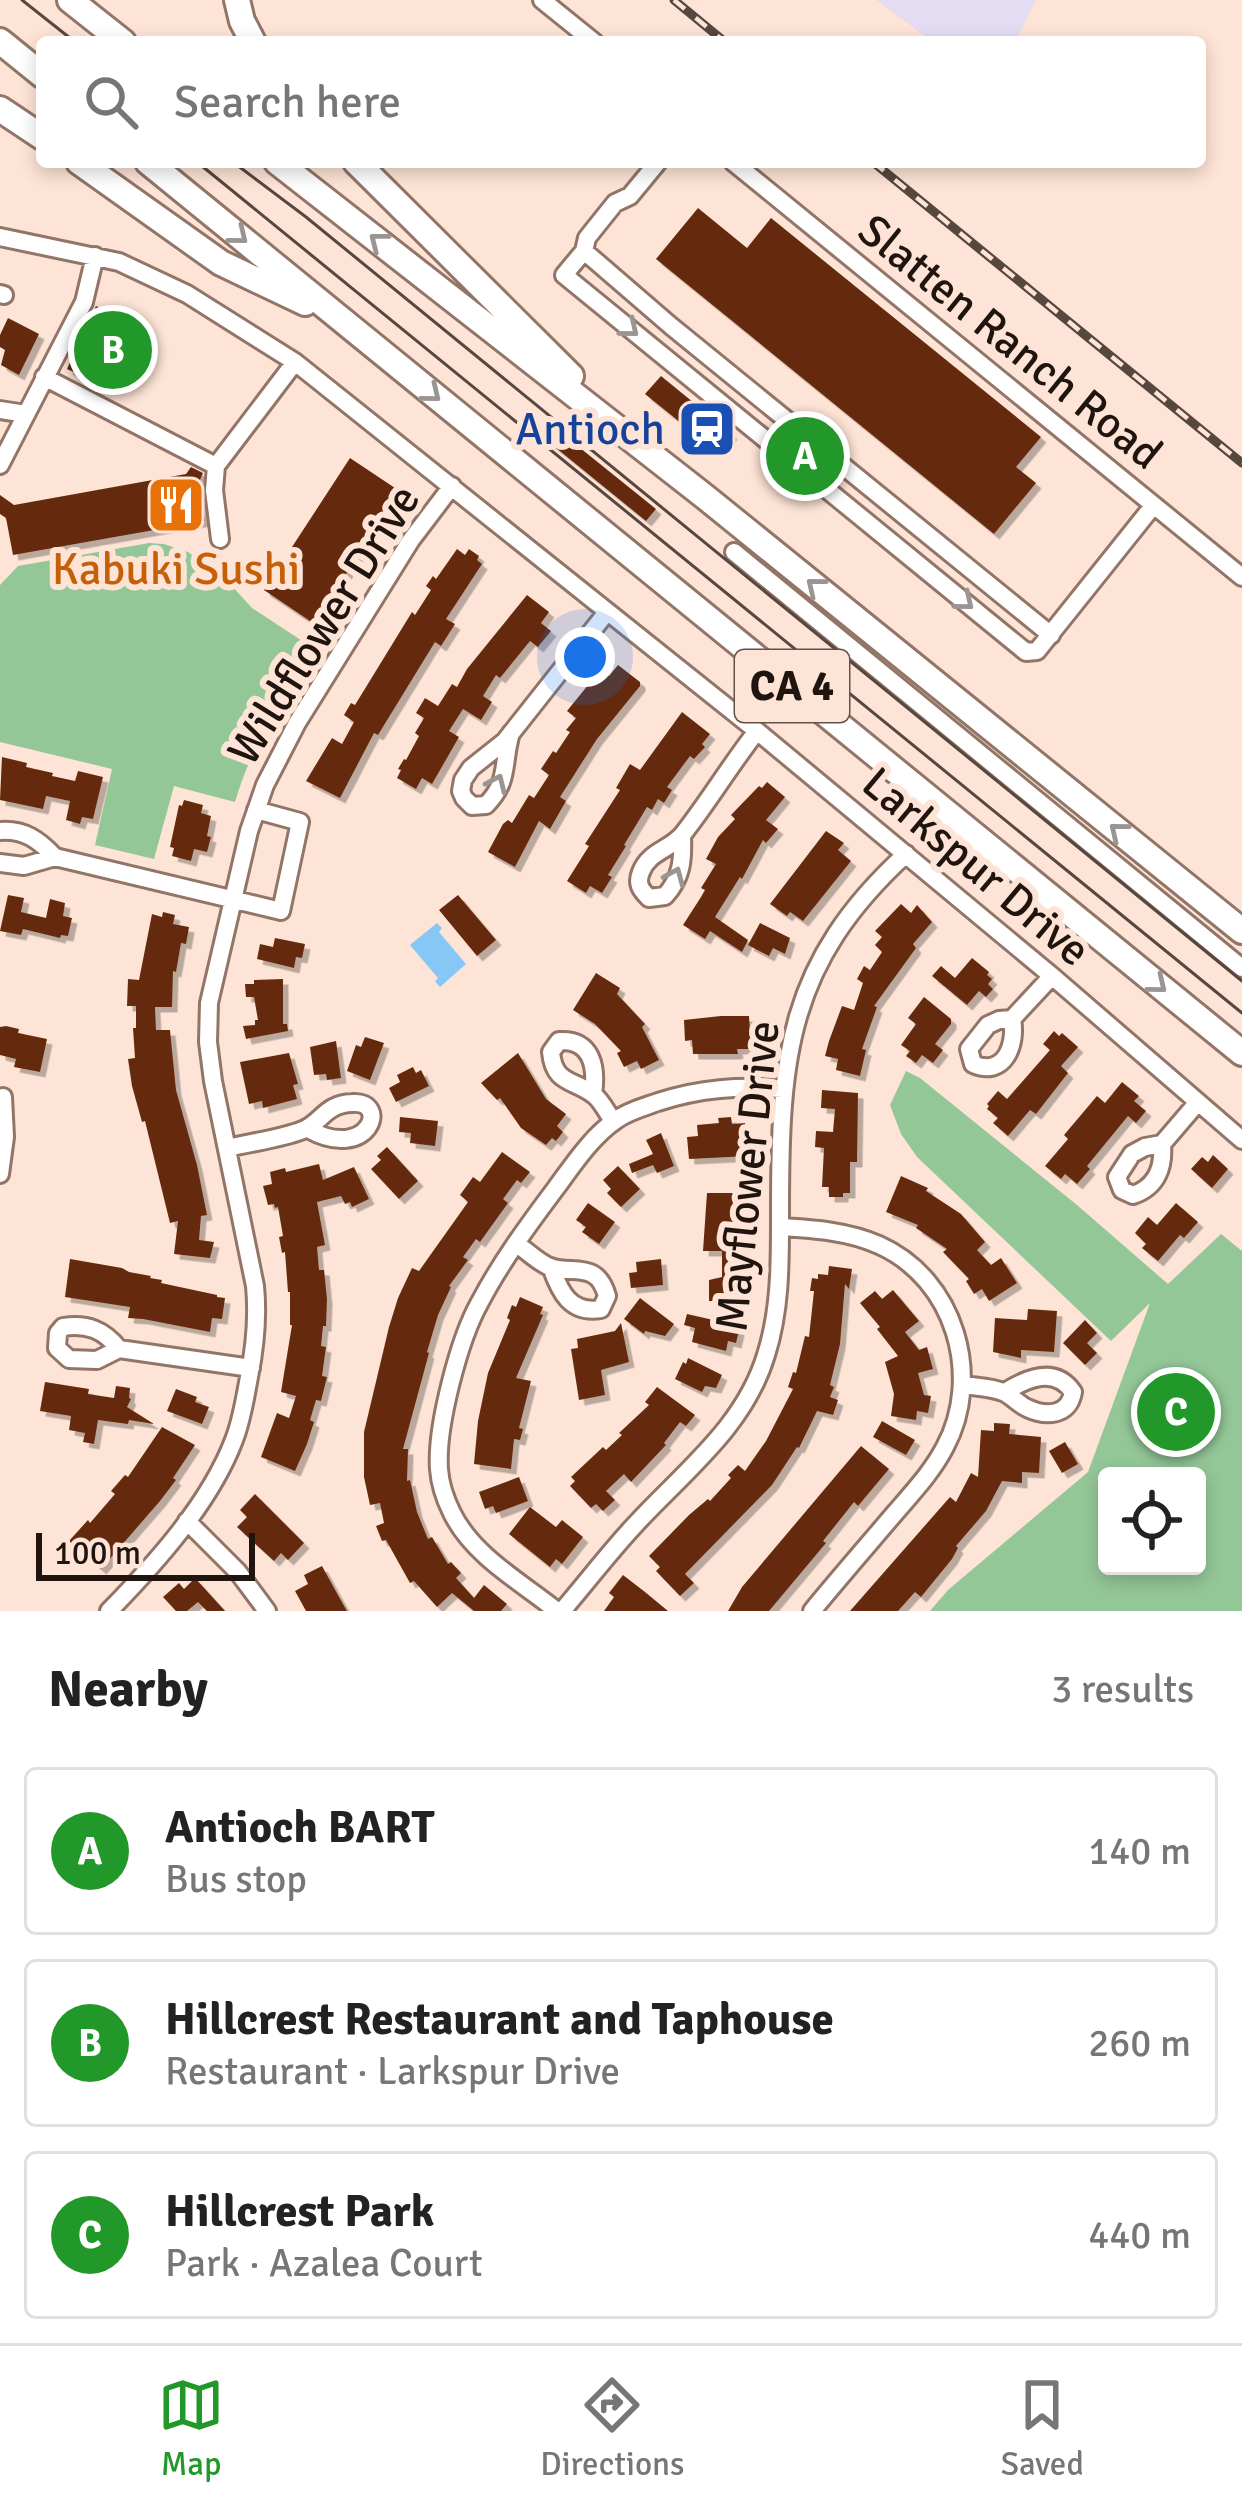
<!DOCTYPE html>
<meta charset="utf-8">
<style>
body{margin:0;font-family:Signika,sans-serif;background:#f6f6f6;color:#222}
.controls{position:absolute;right:36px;bottom:36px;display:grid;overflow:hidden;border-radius:12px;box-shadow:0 6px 18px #0003}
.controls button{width:108px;height:108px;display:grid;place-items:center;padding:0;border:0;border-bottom:3px solid #e0e0e0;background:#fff;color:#222;font:60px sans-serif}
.scale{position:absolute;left:36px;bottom:30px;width:219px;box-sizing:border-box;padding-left:12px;border:6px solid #1f140e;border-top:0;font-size:33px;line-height:42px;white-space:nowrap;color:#1f140e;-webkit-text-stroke:9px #fee4d6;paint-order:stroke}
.you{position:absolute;left:585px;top:657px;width:42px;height:42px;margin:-30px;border:9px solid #fff;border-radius:50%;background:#1a73e8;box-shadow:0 0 0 18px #1a73e833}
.badge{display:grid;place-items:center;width:78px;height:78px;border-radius:50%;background:#219829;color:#fff;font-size:39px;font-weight:700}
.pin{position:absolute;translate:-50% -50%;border:6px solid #fff;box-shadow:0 3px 12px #0006}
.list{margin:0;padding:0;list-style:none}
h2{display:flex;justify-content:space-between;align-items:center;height:156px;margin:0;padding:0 48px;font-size:51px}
h2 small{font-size:39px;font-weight:400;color:#767676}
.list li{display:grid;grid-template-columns:78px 1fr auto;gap:36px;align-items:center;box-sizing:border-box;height:168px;margin:0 24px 24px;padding:0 24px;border:3px solid #e0e0e0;border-radius:12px}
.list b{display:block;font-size:45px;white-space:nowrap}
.list p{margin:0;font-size:39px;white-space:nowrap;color:#767676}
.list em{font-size:39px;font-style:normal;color:#767676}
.icon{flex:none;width:66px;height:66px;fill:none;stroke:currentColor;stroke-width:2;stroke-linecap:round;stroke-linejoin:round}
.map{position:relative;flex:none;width:1242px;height:1611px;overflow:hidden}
.search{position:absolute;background:#fff;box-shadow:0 6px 18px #0003;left:36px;right:36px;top:36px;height:132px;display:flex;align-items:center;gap:30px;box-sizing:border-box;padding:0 42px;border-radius:12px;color:#767676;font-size:45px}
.sheet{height:732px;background:#fff}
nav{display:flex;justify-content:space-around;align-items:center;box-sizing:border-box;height:168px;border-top:3px solid #e0e0e0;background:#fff;font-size:33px;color:#767676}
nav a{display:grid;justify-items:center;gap:6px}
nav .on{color:#219829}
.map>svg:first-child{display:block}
.industrial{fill:#e3dcf2}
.green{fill:#94c798;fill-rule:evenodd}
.water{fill:#87c7f5}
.building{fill:#652c0a;filter:url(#shadow)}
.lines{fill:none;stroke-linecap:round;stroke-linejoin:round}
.minor-casing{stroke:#927566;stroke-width:22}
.highway-casing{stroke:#927566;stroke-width:30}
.minor{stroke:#fff;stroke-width:16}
.highway{stroke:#fff;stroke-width:24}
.tram{stroke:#56473f;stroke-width:3}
.rail-casing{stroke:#56473f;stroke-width:9}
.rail{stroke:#fee4d6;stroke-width:4.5;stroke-dasharray:14;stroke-linecap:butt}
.oneway{stroke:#9a9593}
.labels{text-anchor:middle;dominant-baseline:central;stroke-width:12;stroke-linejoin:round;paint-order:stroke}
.shield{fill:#fee4d6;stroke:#62524a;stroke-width:3}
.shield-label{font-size:42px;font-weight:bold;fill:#1f140e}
.street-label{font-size:45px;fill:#1f140e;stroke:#fee4d6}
.transit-label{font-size:45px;fill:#164399;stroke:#fee4d6;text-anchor:end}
.food-label{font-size:45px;fill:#c56008;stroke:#fee4d6}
</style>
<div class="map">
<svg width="1242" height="1611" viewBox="0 0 1242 1611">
<defs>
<filter id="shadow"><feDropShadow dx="5.5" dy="5.5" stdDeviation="0" flood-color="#0004"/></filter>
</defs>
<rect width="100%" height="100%" fill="#fee4d6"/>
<path class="industrial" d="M876,0h160l-21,42h-82z"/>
<path class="green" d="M149,543l15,1 24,8 44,34 20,22 64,42c-33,50 -64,93 -81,152l-61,-16 -20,73 -59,-14 17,-76 -112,-27v-157l18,-19z
M906,1071l14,7 157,127 91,79 53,-50 21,17v360h-312l18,-21 140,-118 62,-169 -39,38 -194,-184 -16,-23 -11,-29zM1197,1476v90h-90v-90z"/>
<path class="water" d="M437,923l5,5 -3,4 27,32 -26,23 -5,-6 3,-3 -28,-33z"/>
<path class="building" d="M698,208l49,40 24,-30 270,219 -25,30 20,16 -42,51 -338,-275z
M96,306l52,26 -17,29 -4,-2 -8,16 -29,-14 -8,15 -15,-7z
M8,318l31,16 -20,41 -18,-10 4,-15 -5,-3v-12z
M661,376l71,58 -15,18 -72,-58z
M559,431l97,78 -10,12 -96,-78z
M350,458l51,34 -88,131 -49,-33z
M191,467l12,6 -4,9 6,39 -192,34 -7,-37 -6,-4v-19l14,10 172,-31z
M457,549l8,6 4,-6 10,7 -2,4 5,4 -36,55 9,5 -14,22 -6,-4 -57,93 -4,-2 -34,65 -34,-17 26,-43 10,6 12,-22 -10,-7 7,-12 4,2 57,-93 3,3 16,-25 -5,-4 7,-10 3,3z
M527,595l22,17 -8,11 10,8 -13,16 -8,-6 -30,37 -4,-3 -13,21 9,6 -11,18 -18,-11 -14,22 10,6 -27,47 -10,-6 -6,11 -19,-11 4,-8 -3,-1 6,-10 2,1 13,-24 -4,-3 9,-15 -8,-5 9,-15 13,8 14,-22 5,3 10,-18z
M618,665l22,17v4l-43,53 -37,58 6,4 -16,28 -11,-8 -24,46 -27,-15 15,-28 5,-4 4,3 17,-28 5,3 15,-23 -8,-6 12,-18 3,2 14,-21 -4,-2 10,-12 -9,-7 34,-42 8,7z
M682,712l28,22 -8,10 3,3 -11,12 -4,-3 -23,31 5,3 -8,13 -6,-4 -6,11 -5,-3 -23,38 2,1 -18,29 4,2 -10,16 -12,-7 -4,7 -19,-12 22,-35 -4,-2 35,-54 -4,-2 14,-24 10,6z
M2,757l25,6 -1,4 27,6 -1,3 23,5 3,-10 25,6 -10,42 -11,-2 -2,7 -14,-4 4,-19 -24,-5 -3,13 -43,-9z
M767,782l18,15 -19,23 12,9 -12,14 -3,-3 -21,39 -2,-2 -25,40 33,23 -6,12 -32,-21 -5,8 -22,-14 18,-28 4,-7 -4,-2 15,-24 -10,-5 12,-22 17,-18 -4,-4 28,-29 3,2z
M184,800l19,5 -2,8 10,3 -4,20 4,1 -4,15 -13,-3 -3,12 -19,-5 2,-8 -4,-1 9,-42 3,1z
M826,831l18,12 -6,7 13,11 -48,60 -13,-9 -3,4 -17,-12z
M8,895l16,3 -3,14 25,6 4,-19 15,4 -2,13 9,2 -4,18 -7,-1 -1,3 -37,-9 -2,6 -21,-4z
M458,895l38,45 -19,16 -38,-46z
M901,904l10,9 6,-8 15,17 -19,22 3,4 -42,58 3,1 -15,42 4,1 -6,26 -24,-6 2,-11 -13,-3 4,-15 13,-35 12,4 9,-27 -6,-4 7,-13 6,4 12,-18 -7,-7 7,-8 -7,-6z
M163,912l12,3 -2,9 16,3 -3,17 -5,-1 -5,29 -3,-1 -1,36h-17l1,23h14l6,60 21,75 10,50 -6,1 -2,24 15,2 -4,16 -36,-4 4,-33 -8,2 -25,-102 -3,1 -10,-36 -4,-27 7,-1 -2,-30h3v-22h-9l1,-27 11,1 13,-66 10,3z
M760,923l30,15 -5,16 -12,-6 -4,8 -21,-11z
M275,938l30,6 -3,14 -6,-1 -2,11 -37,-9 3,-15 13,3z
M972,958l17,14 -2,3 5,4 -4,5 5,5 -7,8 -7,-6 -12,14 -35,-29 9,-10 14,12z
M596,973l24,15 -3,6 28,30 -3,3 17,33 -18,9 -4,-8 -13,6 -7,-14 4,-2 -26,-27 -22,-14z
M283,979v45h4l1,7 -42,8 -3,-13 12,-1v-5h3l-4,-23h-8l-1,-13h9v-4z
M924,997l27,22v5l-16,20 8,6 -10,13 -11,-8 -6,8 -10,-7 4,-5 -9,-6 15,-21 -8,-6z
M721,1016h28l2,33h-14l1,5h-45l-1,-14 -7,1 -1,-21z
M6,1026l13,3 -1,4 29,6 -7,33 -26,-5 2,-8 -16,-4v-28z
M1054,1031l5,5 3,-3 16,14 -17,19 7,7 -32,41 -6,-4 -22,26 -15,-13 5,-5 -11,-9 2,-3 -2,-2 11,-13 9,8 43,-49 -7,-6z
M365,1037l19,6 -14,37 -23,-9 9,-26 5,2z
M336,1041l5,37 -14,2 -1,-6 -12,1 -4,-28z
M289,1053l9,31 -5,1 4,14 -34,9 -1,-7 -13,3 -9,-42z
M518,1053l28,46 20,15 -9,12 6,6 -7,9 -4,-3 -6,7 -25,-17 -21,-30 -3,2 -16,-17z
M413,1067l3,6 5,-3 8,16 -33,16 -7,-14 11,-6 -3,-7z
M1122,1082l17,14 -5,5 12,10 -10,12 -8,-7 -41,50 3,3 -13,15 -12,-10 -4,5 -16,-13 23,-27 -4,-4 33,-39 8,7z
M822,1090l36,3 -1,69h-7v31h-7v4h-14v-10h-7l2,-39 -9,-1 1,-16 17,1 2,-23 -14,-1z
M400,1117l38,4 -3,25 -25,-3 1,-10 -12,-1z
M731,1117l1,7 13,-1 4,33 -60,3 -2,-22 11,-1 -1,-11 22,-2 -1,-5z
M661,1133l13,33 -17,7 -4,-8 -21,8 -3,-9 24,-10 -7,-14z
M387,1147l31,34 -19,18 -28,-30 10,-9 -4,-4z
M502,1152l28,20 -9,11 -4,-3 -14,19 5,4 -28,39 -4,-3 -13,18 5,3 -19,26 2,1 -13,28 -11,37 2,1 -26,96h5l-1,32 3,-1 7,32 11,27 4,-2 16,27 3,-2 10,11 -5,5 18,20 10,-13 23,19 -6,7h-27l-22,-18 -15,14 -23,-26 -4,2 -24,-43 -4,1 -6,-15 8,-3 -4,-20 -10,2 -6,-28v-45l25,-105 9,-29 14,-30 7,3 49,-69 -8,-7 13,-18 7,5z
M1213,1155l15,14 -16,19 -21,-19 11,-12 6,5z
M319,1164l4,16 31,-13 15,32 -17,8 -2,-5 -5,2 -4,-8 -24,6 8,43 -8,2 2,23h5l3,29 -1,27h-3l-2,20 5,1 -4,29 5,1 -6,24 -5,-1 -6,20 4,2 -7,22 -12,27 -34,-14 16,-44 12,5 7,-22 -15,-4 11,-67h-2v-33h-2l-3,-40 -3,1 -3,-16 4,-1 -5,-29 -3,1 -1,-4 -6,1 -5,-19 9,-2 -2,-12 15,-4 1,4z
M618,1166l22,23 -19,18 -14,-14 4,-4 -8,-9z
M901,1176l27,12 -2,3 35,23 24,28 -8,8 14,15 10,-7 16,25 -28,18 -7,-12 -8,5 -8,-13 3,-2 -26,-27 4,-3 -31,-21 2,-3 -32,-13z
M707,1193h42l-1,57h-11v27h11v18h-8l-1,7 -30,-1v-21l13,-3v-26h-19z
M588,1203l27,19 -16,22 -17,-12 4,-5 -10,-7z
M1176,1203l22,19 -14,16 -4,-3 -22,26 -16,-13 4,-4 -11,-11 13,-16 9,8z
M70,1259l52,9 7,4 22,4 -1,2 12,2 -1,3 56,12v2l8,1 -3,21 -10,-1 -2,14 -67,-13 -15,-1 2,-11 -65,-10z
M661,1259l2,26 -32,3 -2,-15 8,-1 -1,-10z
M829,1266l23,3 -3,20 -4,-5 -5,60 -10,41 4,2 -4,10 8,3 -5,15 -16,-4 -18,37 -2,-1 -25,38 -87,89 9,9 -14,13 -24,-25 4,-4 -11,-11 40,-41 19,-16 2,2 21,-23 -3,-3 10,-10 7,6 21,-30 27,-52 -5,-2 5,-15 3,1 9,-37 4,1 5,-46h-4l2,-13 6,1v-5l10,1z
M893,1290l26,31 -14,11 14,18 8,-3 6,22 -15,4 6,22 7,1 -3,17 -11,-2 -1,9 -25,-4 3,-22 -9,-32 13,-6 -21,-27 3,-2 -20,-24 15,-12 7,8z
M520,1297l23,10 -3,7 3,1 -27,63 15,3 -12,47 4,1 -3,11 -6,-1 -3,30 -37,-5 4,-43 10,-48 22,-53 -3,-2 5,-13 4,2z
M640,1298l34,26 -9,12 -20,-5 -1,3 -20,-15z
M1028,1309l29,2 -3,41 -33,-2v8l-28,-6 2,-34 32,2z
M687,1314l53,12 -4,17 -8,-2 -2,10 -34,-9 3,-14 -11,-3z
M1085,1320l12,13 -10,10 10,10 -12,12 -22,-22z
M621,1323l8,39 -28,8 4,25 -26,5 -8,-51 7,-1 -1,-9 38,-8z
M688,1358l34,17 -6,13 -11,-2 -3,6 -27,-13 8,-17 3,2z
M45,1382l44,7 -1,5 26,4 2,-12 14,2 -1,10 2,1 -4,8 27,17 -25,-4 -1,4 -30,-4 -4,24 -11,-2 2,-9 -16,-3 2,-14 -31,-5z
M657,1387l38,28 -9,11 -6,-4 -16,21 2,2 -35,37 -7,-8 -18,17 9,9 -12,11 -7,-7 -5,4 -21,-22 5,-5 -4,-4 32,-30 3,3 16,-15 -3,-2 30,-28 -4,-3z
M176,1389l21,8 -2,5 14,5 -7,17 -35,-13z
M882,1421l33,19 -9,15 -33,-18z
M994,1423l16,1 -1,10 32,3 -2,36 -17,-1v11l-20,-2 -16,30 -30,35 2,2 -6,11 -31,38 -6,-5 -17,19h-48l100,-114 6,5 15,-29 7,4 3,-47 13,1z
M162,1427l33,18 -22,33 3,2 -16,21 -59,68 -32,-28 19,-21 2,3 25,-29 -4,-3 14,-16 3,2z
M1065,1442l13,22 -16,9 -13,-22z
M861,1446l28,23 -31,37 -4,-4 -31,39 3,2 -57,68h-41l14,-24z
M519,1477l9,24 -32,12 -3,-7 -8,3 -6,-17z
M255,1494l49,49 -16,17 -7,-7 -7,8 -37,-34 10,-10 -7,-7z
M530,1507l26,20 6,-7 21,17 -21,27 -6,-5 -6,8 -41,-33z
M322,1566l17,31 8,14h-41l-11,-20 13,-7 -4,-9z
M623,1575l22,17 23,19h-64l10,-14 -5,-4z
M195,1578l30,33h-18l-9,-9 -11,9h-11l-13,-14 16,-14 5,6z"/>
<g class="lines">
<g class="minor-casing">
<path id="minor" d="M542,0l52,42
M658,162l-28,34 -15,7 -28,35 -3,13 -20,24 462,377 11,-1 116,-145
M733,162l509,415
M0,237l119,25 68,32 108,68 462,369 295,245 190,164
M584,251l87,75 380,309
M0,294l4,1
M44,377l172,89
M0,410l26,4
M0,465l84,-163 11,-46
M220,539l-6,-49 2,-24 79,-104
M734,552l508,416
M511,733c-9,29 -1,48 -25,72l-14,1 -8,-8 -3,-7 2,-11 8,-12 34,-27 102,-129
M0,831c24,-2 39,9 55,26
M682,836c1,24 0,41 -17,60l-16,2c-8,-8 -13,-14 -8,-26 8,-21 29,-22 42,-38 26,-33 48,-70 74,-103
M0,863l24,3 31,-9 226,54 19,-89 -44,-12
M1012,1019c5,26 -8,59 -39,45l-4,-15 19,-24 11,-5 13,-1 40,-43
M593,1094c4,-27 -1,-55 -34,-53l-8,11c3,33 23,27 43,43 7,5 14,19 19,26
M1162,1144c2,23 -5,43 -29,51l-11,-5 -5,-13 15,-23 13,-7 17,-3 36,-42
M228,1148c24,-6 52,-9 75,-18 19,-8 22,-26 49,-27 39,-3 17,60 -44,26
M0,1174l5,-37 -2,-40
M780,1227c33,2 68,4 99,18 76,34 104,131 66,202 -13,25 -32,45 -50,66 -28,33 -56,65 -83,98
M517,1244c10,7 22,19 33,23 23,8 47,-7 57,29l-6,13c-31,5 -41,-17 -50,-42
M119,1349c-15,-19 -32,-26 -56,-22l-5,6 -1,15 12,11 28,1 22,-11 132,19
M964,1385c12,2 27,2 39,7 8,3 15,12 24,16 19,9 42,8 46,-16 -18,-26 -46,-14 -68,0
M187,1521l51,51 29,39
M109,1611c47,-48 101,-108 125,-171 8,-20 11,-42 15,-63 6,-30 9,-60 6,-91l-42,-205 -5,-39 1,-39 40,-172 16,-46 32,-62 114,-183 41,-54
M557,1611c-36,-29 -84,-55 -105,-98 -7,-14 -12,-29 -13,-44 -3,-42 20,-130 41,-167 21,-40 49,-78 76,-114 17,-23 36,-52 60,-68 12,-9 28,-13 42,-18 43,-14 80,-16 125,-13
M562,1611c24,-28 46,-57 71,-84 49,-54 111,-99 133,-172 15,-47 14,-96 14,-145 0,-153 7,-247 126,-356"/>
</g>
<g class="highway-casing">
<path id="highway" d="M70,0l53,42
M237,0l5,21 11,21
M0,41l42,34
M0,109l42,28
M79,162l142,101 84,40
M148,162l1094,891
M277,162l427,334 538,435
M356,162l215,214"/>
</g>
<use href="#minor" class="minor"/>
<use href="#highway" class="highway"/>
<path class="tram" d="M22,0l53,42
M197,162l1045,851
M233,162l73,55 936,764"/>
<g class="rail-casing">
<path id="rail" d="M674,0l51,42
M873,162l369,301"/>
</g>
<use href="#rail" class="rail"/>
</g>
<defs><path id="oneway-chevron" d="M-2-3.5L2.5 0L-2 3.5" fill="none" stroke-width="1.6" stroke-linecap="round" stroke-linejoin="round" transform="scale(3)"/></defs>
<g class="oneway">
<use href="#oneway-chevron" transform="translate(239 236) rotate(39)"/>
<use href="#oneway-chevron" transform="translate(378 241) rotate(-142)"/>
<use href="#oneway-chevron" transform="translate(630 329) rotate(39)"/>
<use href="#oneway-chevron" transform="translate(432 394) rotate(39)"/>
<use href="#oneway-chevron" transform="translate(815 586) rotate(-141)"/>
<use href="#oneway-chevron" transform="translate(965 602) rotate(39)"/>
<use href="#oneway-chevron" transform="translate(497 783) rotate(-66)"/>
<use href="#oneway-chevron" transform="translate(1118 831) rotate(-141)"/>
<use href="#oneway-chevron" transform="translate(675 876) rotate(-67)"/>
<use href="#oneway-chevron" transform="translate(1158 985) rotate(39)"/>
</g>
<defs>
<g id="station-square" transform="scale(3)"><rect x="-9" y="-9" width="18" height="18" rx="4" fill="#1a4fb4" stroke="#fee4d6"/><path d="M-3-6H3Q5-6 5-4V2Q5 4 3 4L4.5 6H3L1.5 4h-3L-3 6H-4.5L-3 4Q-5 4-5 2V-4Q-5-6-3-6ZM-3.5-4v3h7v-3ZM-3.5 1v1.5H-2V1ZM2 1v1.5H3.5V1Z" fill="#fff"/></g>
<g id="restaurant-square" transform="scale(3)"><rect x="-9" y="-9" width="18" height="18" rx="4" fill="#e8710a" stroke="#fee4d6"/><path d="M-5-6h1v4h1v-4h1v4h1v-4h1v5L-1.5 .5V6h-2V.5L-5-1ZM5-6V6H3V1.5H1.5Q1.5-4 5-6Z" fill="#fff"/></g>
</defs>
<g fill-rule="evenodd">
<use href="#station-square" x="707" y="429"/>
<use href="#restaurant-square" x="176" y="505"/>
</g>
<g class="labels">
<rect class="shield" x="735" y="650" width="114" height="72" rx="9"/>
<g class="shield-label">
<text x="792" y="686">CA 4</text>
</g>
<g class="street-label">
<text transform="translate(1010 342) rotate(39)">Slatten Ranch Road</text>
<text transform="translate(324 625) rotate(-58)">Wildflower Drive</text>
<text transform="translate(976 867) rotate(40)">Larkspur Drive</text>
<text transform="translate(748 1176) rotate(-84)">Mayflower Drive</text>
</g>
<g class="transit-label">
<text x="665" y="429">Antioch</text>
</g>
<g class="food-label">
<text x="176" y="569">Kabuki Sushi</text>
</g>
</g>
</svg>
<div class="controls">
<button><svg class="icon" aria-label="locate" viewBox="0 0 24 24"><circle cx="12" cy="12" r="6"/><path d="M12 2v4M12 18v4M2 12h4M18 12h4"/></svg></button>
</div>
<div class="scale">100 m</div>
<div class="you"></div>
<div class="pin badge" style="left:805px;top:456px">A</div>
<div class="pin badge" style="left:113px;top:350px">B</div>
<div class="pin badge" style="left:1176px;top:1412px">C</div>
<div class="search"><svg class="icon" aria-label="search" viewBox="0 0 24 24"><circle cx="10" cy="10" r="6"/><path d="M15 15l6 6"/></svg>Search here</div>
</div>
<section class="sheet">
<h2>Nearby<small>3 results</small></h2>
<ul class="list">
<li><span class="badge">A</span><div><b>Antioch BART</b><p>Bus stop</p></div><em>140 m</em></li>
<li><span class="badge">B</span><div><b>Hillcrest Restaurant and Taphouse</b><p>Restaurant · Larkspur Drive</p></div><em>260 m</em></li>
<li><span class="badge">C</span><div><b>Hillcrest Park</b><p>Park · Azalea Court</p></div><em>440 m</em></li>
</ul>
</section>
<nav>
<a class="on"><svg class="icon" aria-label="map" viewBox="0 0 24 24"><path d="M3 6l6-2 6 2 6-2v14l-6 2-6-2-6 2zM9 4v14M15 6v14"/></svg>Map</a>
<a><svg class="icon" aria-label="directions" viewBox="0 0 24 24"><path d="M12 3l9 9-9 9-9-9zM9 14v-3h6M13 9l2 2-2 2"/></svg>Directions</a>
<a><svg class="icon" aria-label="saved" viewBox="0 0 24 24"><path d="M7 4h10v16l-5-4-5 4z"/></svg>Saved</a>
</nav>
